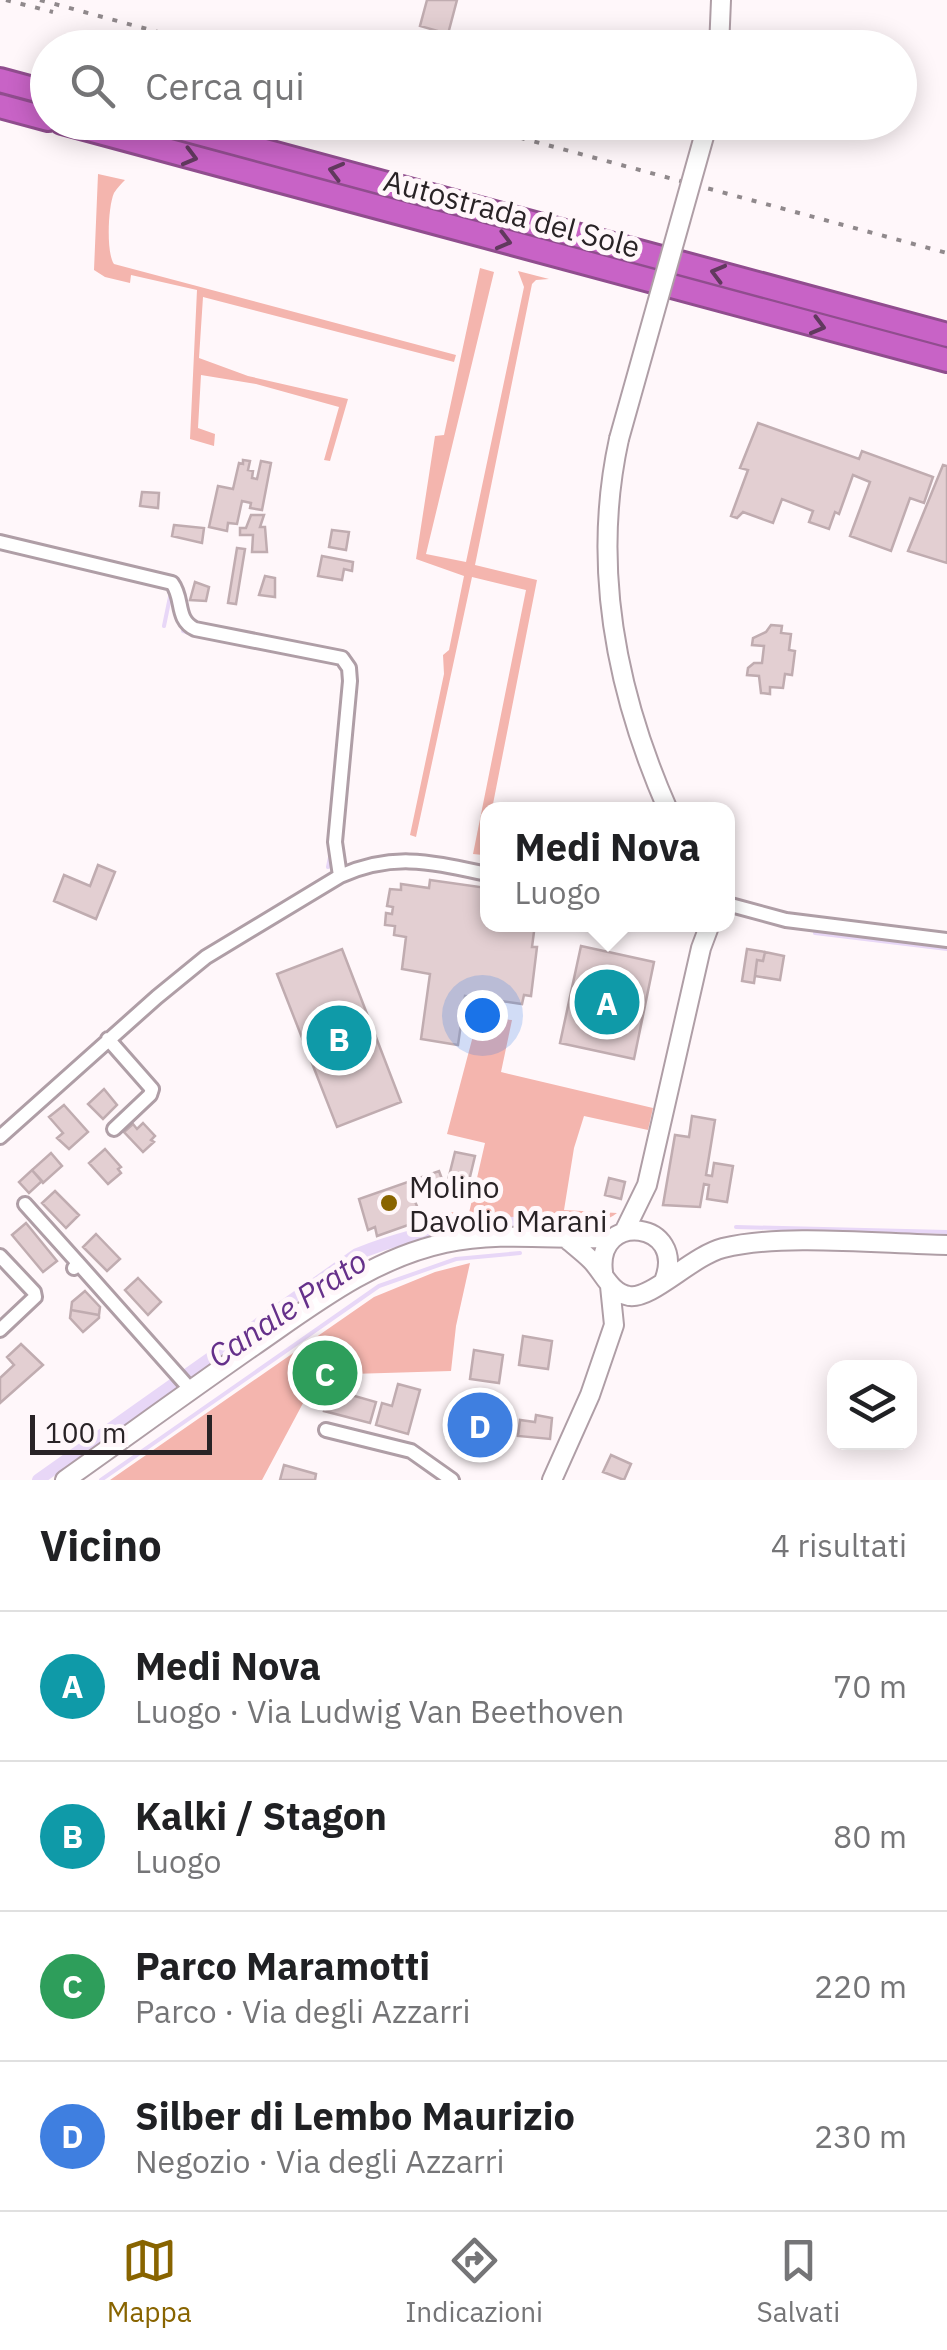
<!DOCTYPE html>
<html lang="it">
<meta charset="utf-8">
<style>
body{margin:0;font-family:"IBM Plex Sans",sans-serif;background:#f6f6f6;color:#202124}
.controls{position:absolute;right:30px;bottom:30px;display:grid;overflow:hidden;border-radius:20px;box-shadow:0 5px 25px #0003}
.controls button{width:90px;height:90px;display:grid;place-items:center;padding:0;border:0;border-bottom:2px solid #e0e0e0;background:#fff;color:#202124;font:50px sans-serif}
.scale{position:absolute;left:30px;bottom:25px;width:182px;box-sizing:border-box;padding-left:10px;border:5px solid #292326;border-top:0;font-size:28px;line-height:35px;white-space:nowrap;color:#292326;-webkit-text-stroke:8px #fff7fa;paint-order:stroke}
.you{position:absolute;left:482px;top:1015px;width:35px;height:35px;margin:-25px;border:8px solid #fff;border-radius:50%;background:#1a73e8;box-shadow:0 0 0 15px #1a73e833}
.badge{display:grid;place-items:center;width:65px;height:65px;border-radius:50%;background:#886400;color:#fff;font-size:32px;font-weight:700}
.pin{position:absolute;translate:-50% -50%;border:5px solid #fff;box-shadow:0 2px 10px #0006}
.popup{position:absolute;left:480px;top:802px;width:255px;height:130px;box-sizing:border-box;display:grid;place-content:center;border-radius:20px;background:#fff;filter:drop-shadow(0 2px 8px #0005);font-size:32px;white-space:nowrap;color:#757577}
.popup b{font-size:38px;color:#202124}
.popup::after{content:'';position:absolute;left:50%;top:100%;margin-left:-20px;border:20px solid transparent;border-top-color:#fff}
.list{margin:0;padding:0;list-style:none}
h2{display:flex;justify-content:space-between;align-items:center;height:130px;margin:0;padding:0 40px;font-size:42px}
h2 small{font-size:32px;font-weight:400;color:#757577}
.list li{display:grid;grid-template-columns:65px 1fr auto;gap:30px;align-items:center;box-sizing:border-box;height:150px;padding:0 40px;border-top:2px solid #e0e0e0}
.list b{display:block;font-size:38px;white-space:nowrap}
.list p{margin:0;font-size:32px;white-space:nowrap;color:#757577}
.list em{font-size:32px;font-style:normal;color:#757577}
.icon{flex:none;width:55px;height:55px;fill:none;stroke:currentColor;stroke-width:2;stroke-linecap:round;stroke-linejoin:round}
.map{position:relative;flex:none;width:947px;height:1480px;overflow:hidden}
.search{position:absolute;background:#fff;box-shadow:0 5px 25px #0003;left:30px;right:30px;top:30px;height:110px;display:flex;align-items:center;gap:25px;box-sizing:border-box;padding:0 35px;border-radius:55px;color:#757577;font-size:38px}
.sheet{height:730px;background:#fff}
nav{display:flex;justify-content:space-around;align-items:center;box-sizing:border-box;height:140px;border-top:2px solid #e0e0e0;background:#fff;font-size:28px;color:#757577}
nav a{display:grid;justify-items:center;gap:5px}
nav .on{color:#886400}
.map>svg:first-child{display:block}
.green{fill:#f4b5ae}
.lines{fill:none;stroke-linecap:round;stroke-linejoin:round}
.stream{stroke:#e8d7f7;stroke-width:4}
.canal{stroke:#e8d7f7;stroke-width:12}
.building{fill:#e3cfd2;stroke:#c0acb0;stroke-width:2.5}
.street-casing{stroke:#af9ea6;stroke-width:18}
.secondary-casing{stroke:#af9ea6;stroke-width:22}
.highway-casing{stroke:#904d8e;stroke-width:28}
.street{stroke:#fff;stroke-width:12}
.secondary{stroke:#fff;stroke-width:18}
.highway{stroke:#c863c6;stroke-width:22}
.rail{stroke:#90898c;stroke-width:4;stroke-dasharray:5 10;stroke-linecap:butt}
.secondary-bridge-casing{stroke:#af9ea6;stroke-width:22;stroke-linecap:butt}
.secondary-bridge{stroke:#fff;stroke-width:18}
.oneway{stroke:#61395e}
.poi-dot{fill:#886400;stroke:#fff7fa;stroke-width:4}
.labels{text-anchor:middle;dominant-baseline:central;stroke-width:10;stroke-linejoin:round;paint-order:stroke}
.street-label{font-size:30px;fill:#292326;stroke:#fff7fa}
.poi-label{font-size:30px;fill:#292326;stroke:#fff7fa;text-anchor:start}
.water-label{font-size:32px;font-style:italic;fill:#65308a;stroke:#fff7fa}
</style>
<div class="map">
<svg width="947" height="1480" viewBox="0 0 947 1480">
<rect width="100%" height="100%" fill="#fff7fa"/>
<path class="green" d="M98,174l27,6c-4,4 -8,8 -11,13 -6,13 -8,60 0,71l342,91 -2,7 -251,-65 -4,61 49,18 100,23 -18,62 -6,-1 15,-53 -83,-23 -55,-9 -3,53 17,6 -1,12 -24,-7 7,-149 -66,-15 -1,8 -25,-6 -11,-7z
M480,268l14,4 -68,282 40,8 58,-275 -6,-16 31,8 -13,1 -4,4 -57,281 62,15 -45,229 -5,1 -4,45 -10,-1 53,-264 -54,-13 -56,260 -6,-2 34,-161 -1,-19 6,-5 15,-74 -48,-17 19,-123 9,-1z
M478,1017l34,3 -11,52 152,36 -5,22 -64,-14 -10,32 -10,62 53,3c-33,26 -140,21 -182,13l-3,-10 13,-4 24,1 16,-70 -38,-9z
M470,1263l-14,63 -5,45 -133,4 -56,105h-152l264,-183 61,-25z"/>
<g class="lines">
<path class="stream" d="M164,626l7,-34
M183,631l10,3
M328,867l3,-15
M815,933l132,16
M736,1227l211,5
M101,1480l278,-194 77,-27 64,-6"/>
<path class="canal" d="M38,1480l319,-226c76,-30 131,-33 212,-31"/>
</g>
<path class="building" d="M427,0h30l-9,34 -28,-8z
M758,423l101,36 3,-8 71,26 -9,26 -14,-5 -19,53 -41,-15 20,-54 -17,-7 -14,39 -4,-2 -6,17 -20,-7 4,-11 -31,-12 -9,24 -30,-11 -6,6 -6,-2 17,-46 -8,-2z
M243,460l7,1 -2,9 5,1 -1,7 5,1 4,-18 10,2 -9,47 -12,-2 1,-5 -9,-2 -5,23 -9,-1 -1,8 -18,-4 9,-41 15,3 6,-26 4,1z
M943,465l4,1v97l-39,-12z
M142,492l17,1 -1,15 -18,-2z
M251,515h13l-4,12h5l2,25h-15l1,-17h-13v-7h6z
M174,525l30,3 -2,15 -30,-7z
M332,530l17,2 -3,18 -17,-3z
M237,548l8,1 -9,55 -8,-1z
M322,556l31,6 -1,9 -8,-2 -2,11 -24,-4z
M265,576l10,2v19l-16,-2z
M195,582l14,5 -3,14 -16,-1z
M771,625l11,1 -1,7 10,1 -2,16 6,1 -3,24 -7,-1 -2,14 -13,-1v7l-9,-1 -2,-17 -12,-1 1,-7 6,-5h8l2,-17 -12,-1 1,-7 13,-6z
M98,865l17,7 -19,47 -42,-18 10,-26 26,11z
M430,880l57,8v36h48l-3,23h5l-6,49 -7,-1 -2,9 -57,-8 -7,49 -37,-6 9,-65 -28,-5 4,-32 -12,-2 1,-9 -10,-1 1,-12 6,1 1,-7 -6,-1 3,-17 11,1v-6l28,4z
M581,946l73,16 -20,97 -74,-16z
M342,949l59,153 -64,25 -60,-153z
M747,949l18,3 -2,9 -6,-1 -3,23 -12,-2z
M765,952l19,4 -4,24 -25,-4 2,-16 6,1z
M104,1089l13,16 -14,14 -15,-15z
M64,1105l24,27 -19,17 -12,-11 6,-5 -14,-16z
M692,1116l23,4 -9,55 6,1 2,-13 19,3 -6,36 -20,-3 2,-14 -5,-1 -4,23 -37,-2 12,-70 14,2z
M143,1123l12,13 -4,4 3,2 -11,10 -19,-20 9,-8 4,5z
M105,1149l16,18 -3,2 3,4 -13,11 -19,-21z
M455,1152l20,4 -7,29 -20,-5z
M51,1153l11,13 -19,17 -11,-13z
M32,1170l10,11 -13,12 -10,-11z
M439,1171l3,8 -32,11 10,23 -8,3 2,7 -37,13 -2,-9 -7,3 -9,-31z
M609,1178l16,4 -4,17 -16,-4z
M55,1191l24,24 -13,13 -24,-25z
M26,1223l31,38 -14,11 -31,-37z
M96,1234l24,25 -13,12 -24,-24z
M138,1278l23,24 -13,13 -23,-25z
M85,1291l15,16 -1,8 -28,-5 1,-8z
M71,1310l28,5v3l-16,14 -13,-14z
M523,1336l29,5 -4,28 -29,-4z
M21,1344l22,21 -43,38v-25l14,-13 -7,-8z
M474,1350l29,5 -4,28 -29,-4z
M398,1384l22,6 -12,44 -32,-9 6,-22 10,3z
M330,1389l46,13 -6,21 -46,-12z
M450,1409l36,5 -4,27 -36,-5z
M536,1415l16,3 -2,21 -32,-3 2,-16 15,2z
M611,1455l20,9 -7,16 -21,-8z
M284,1465l32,9 -1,6h-35z"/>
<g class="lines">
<g class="street-casing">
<path id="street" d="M0,542l172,41c12,16 3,36 23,46l147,29 7,10 1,13 -15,161 5,34
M727,904l59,16 161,20
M108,1039l44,50 -2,6 -36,34
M0,1137l157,-140 49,-40 134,-81c54,-24 91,-14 147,-2
M25,1204l53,59
M0,1256l34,36 1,5 -35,33
M74,1268l4,-5 113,127
M326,1430l85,21 41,29"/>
</g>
<g class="secondary-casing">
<path id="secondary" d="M719,48l2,-48
M619,439c-28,128 -3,253 49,371
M624,1232l23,-47 54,-237 9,-24
M568,1240c8,7 16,13 23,20 13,13 19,33 38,36 22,4 63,-40 94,-48 62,-15 158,-4 224,-3
M603,1272c-8,-62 85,-51 61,9
M65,1480c62,-44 124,-89 187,-133 61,-42 119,-88 193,-104 56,-12 112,-3 168,-5
M552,1480l38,-85 24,-70 -4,-39"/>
</g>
<g class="highway-casing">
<path id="highway" d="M0,80l48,13
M0,106l48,13
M62,122l885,238
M157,122l790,213"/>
</g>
<use href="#street" class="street"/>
<use href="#secondary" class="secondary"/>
<use href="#highway" class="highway"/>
<path class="rail" d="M6,0l47,12
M40,0l177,48
M462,122l485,131"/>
<g class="secondary-bridge-casing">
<path id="secondary-bridge" d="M619,439l89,-317"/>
</g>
<use href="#secondary-bridge" class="secondary-bridge"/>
</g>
<defs><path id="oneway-chevron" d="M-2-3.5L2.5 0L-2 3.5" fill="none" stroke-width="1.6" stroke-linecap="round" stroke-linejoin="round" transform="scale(2.5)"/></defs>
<g class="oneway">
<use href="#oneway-chevron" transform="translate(190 157) rotate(15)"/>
<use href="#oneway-chevron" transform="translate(336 171) rotate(-165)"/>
<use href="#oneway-chevron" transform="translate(504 241) rotate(15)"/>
<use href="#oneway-chevron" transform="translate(718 273) rotate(-165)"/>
<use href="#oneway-chevron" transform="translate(818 326) rotate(15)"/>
</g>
<circle class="poi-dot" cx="389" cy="1203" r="10"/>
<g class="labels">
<g class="street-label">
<text transform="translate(512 213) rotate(15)">Autostrada del Sole</text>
</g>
<g class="poi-label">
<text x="409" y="1186">Molino<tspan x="409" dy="34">Davolio Marani</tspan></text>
</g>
<g class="water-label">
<text transform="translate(287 1308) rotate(-34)">Canale Prato</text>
</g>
</g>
</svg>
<div class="controls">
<button><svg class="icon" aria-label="layers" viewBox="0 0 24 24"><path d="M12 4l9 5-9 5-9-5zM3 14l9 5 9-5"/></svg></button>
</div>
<div class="scale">100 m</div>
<div class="you"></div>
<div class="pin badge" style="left:607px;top:1002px;background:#0f9aa8">A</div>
<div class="popup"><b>Medi Nova</b>Luogo</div>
<div class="pin badge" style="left:339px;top:1038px;background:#0f9aa8">B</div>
<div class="pin badge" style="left:325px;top:1373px;background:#2e9e5b">C</div>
<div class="pin badge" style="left:480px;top:1425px;background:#3f7fe0">D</div>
<div class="search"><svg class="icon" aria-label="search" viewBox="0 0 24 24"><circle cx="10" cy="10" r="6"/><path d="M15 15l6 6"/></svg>Cerca qui</div>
</div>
<section class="sheet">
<h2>Vicino<small>4 risultati</small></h2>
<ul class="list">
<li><span class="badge" style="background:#0f9aa8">A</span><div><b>Medi Nova</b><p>Luogo · Via Ludwig Van Beethoven</p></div><em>70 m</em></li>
<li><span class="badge" style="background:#0f9aa8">B</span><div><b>Kalki / Stagon</b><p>Luogo</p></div><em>80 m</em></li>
<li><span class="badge" style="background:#2e9e5b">C</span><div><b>Parco Maramotti</b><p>Parco · Via degli Azzarri</p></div><em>220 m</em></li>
<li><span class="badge" style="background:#3f7fe0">D</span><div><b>Silber di Lembo Maurizio</b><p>Negozio · Via degli Azzarri</p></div><em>230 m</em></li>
</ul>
</section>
<nav>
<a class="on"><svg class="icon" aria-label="map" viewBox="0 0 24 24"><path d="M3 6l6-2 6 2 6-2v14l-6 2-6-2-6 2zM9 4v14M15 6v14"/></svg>Mappa</a>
<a><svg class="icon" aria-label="directions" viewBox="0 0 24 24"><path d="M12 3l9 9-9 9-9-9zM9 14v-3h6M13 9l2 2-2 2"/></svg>Indicazioni</a>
<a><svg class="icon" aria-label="saved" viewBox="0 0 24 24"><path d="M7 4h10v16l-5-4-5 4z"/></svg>Salvati</a>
</nav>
